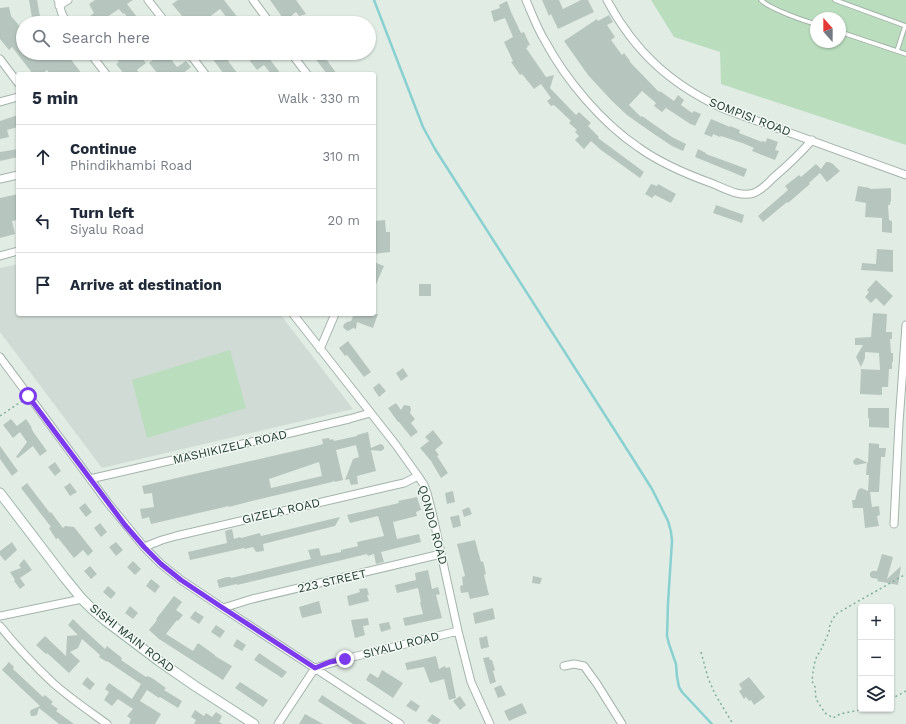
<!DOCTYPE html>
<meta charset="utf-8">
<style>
body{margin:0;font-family:"Work Sans",sans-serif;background:#f6f6f7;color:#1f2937}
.controls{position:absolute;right:12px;bottom:12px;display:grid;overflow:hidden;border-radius:4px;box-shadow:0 1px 3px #0004}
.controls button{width:36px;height:36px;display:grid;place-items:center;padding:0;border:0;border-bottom:1px solid #e0e1e3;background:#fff;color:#1f2937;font:20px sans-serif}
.compass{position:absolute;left:810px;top:12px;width:36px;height:36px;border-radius:50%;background:#fff;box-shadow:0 1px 3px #0004;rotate:339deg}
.stop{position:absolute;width:12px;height:12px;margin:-9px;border:3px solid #7c3aed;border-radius:50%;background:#fff}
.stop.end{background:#7c3aed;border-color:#fff;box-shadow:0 1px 4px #0008}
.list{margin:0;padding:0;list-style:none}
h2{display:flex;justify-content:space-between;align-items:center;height:52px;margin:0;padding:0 16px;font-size:17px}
h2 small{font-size:13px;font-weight:400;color:#747a83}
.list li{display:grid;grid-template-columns:26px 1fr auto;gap:12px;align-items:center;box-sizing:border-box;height:64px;padding:0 16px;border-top:1px solid #e0e1e3}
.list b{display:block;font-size:15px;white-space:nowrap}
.list p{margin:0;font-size:13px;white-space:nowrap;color:#747a83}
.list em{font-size:13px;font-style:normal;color:#747a83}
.icon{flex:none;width:22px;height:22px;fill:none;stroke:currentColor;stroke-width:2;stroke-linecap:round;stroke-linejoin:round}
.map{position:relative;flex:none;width:906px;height:724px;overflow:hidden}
.search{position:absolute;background:#fff;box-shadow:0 1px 3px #0004;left:16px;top:16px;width:360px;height:44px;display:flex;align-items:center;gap:10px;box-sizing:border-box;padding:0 14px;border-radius:22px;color:#747a83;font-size:15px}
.panel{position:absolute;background:#fff;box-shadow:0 1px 3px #0004;left:16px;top:72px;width:360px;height:244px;border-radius:4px}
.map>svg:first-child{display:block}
.built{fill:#cfdbd4}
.green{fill:#baddbe;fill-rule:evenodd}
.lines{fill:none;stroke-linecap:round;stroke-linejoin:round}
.stream{stroke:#89d0d0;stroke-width:2.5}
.building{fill:#b6c6be;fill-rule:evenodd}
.lane-casing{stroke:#a4b4ab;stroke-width:5.5}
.street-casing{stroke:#a4b4ab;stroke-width:9}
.secondary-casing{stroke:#a0b7ab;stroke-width:11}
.path{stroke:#82af9a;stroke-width:1.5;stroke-dasharray:2 3;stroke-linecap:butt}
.lane{stroke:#fff;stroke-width:3.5}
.street{stroke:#fff;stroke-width:7}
.secondary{stroke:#fff;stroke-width:9}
.route{stroke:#7c3aed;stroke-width:5}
.labels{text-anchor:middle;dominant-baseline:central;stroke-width:3;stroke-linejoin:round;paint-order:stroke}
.street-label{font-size:12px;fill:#223c31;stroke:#f2f8f4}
</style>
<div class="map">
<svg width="906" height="724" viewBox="0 0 906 724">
<rect width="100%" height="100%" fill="#e1ece5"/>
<path class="built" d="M18,264v50h262l73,95 -251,59 -102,-136v-64z"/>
<path class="green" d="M651,0h255v145l-185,-61 -1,-32 -46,-15zM816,18h24v24h-24z
M230,350l16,58 -99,30 -15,-58z"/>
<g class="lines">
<path class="stream" d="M374,0l49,127 12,22 193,302 24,38 16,32 3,11 1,9 -4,62 -1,33 2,8 7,20 1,13 2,10 3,5 30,32"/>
</g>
<path class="building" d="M29,0h8l3,17 -8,1z
M95,0h38l-6,4 10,13 -6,5 -7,-9 -1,1 -4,-5 -21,14h-17l13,-10 -5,-9z
M178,0h46l18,23h-11l-11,-14 -12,9 4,5h-24l-16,-19z
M270,0h26l10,14 -7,2 -3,-4 -11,9z
M542,0h17l4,9 18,-9h7l6,12 -36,17 -7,-15 -2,2z
M507,1l4,11 10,21 3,-1 4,9 2,4 -3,1 1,1 -2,1 20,29 8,-2 -4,13 26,27 3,-3 12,11 -3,3 11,11 -1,1 46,34 -4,6 -39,-28 -10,-9 -7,8 -9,-9 4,-4 -4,-4 2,-2 -8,-7 2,-2 -17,-16 -3,1 -4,-5 4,-3 -10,-14 -7,5 -12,-15 -2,1 -9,-13 2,-1 -9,-19 9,-5 -8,-19 -11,4 -3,-11 9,-3 -1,-3z
M9,7l2,9 12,14v23h4l4,5 7,-5h28l16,21h-32l-3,-4 -5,4h-9l-21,-27 -3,3 -9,-11v-31z
M609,15l4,7 -6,3 8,12 -4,3 11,15 2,-2 6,8v1l29,30 1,-1 14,10 4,-6 6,5 -3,5 11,8 2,-2 7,3 -6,12 -3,-2v1l-26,-17 -4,4 -8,-6 2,-3 -14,-12 -13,14 12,12 1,-1 30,21 14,7 -3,7 -11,-5 -21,-14 -24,-17 -15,-14 -24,-26 -24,-34 33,-22 1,2z
M112,53h25l9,10 -9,7 3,4h-16l-8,-10 3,-2z
M162,53h4l11,14 9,-6 5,6 -9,7h-24l-9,-11z
M208,53h16l5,7 -1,1 10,13h-14z
M244,53h21l16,21h-10l-7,-9 -7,5z
M311,53h23l-8,6 11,15h-10z
M18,115v12l-11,3 2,7 -9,2v-18z
M711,119l19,8v-1l10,4 -1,3 23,9v-1l4,1 1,-4 11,4 -3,8 4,1 -4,9 -23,-9 2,-3 -9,-4 -24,-8 -1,1 -7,-3 -1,3 -8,-3z
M18,149v8l-18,4v-9z
M698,149l8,4v1l41,15 -3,8 -49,-20z
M826,162h3l4,2 7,7 -13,11 -7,-9 -11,10 1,1 -22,19 -1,-1 -24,20 -5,-6 30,-26 -3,-4 14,-11 2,2 15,-13 5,5z
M651,184l6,2 1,-2 18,10 -5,9 -16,-8 -3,3 -7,-4z
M858,186l12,2v1l21,-1v14h-1v3h-2l1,15 3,1v12l-10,-1v-14l-17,-1 1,-14 -11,-2z
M18,194v26l-6,1 3,13 -15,4v-40z
M716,205l28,10 -2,8 -29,-10z
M385,220l1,12h4v20l-16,2v-33z
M877,249l16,1v22l-32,-2 1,-7 14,1z
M374,262l10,4 -10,23z
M876,280l17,16 -9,10 -8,-8 -5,5 -6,-6 4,-5 -2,-2z
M419,284h12v12h-12z
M873,313l14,1 -1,18h6v7h-2l1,14h2v9h-1v7h-3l-1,18h-6v8l-22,-1 1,-25 19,1 -1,-17 -14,-1v6l-4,9 -5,-10 7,-12h-8v-7l16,-1z
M354,314h24l-5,14 -16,-6 -1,7 -3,-1 -5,3 -2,-1 -3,-3 1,-3 3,-2 4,-1z
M348,341l23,31 -7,5 -17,-22 -2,1 -6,-8z
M403,368l5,8 -7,5 -5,-8z
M379,383l7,8 -7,6 -6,-9z
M396,403l5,7 3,-5 6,1 1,3 -1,4 5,6 -4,4 7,9 -7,5 -12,-15h-1l-10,-14z
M868,408h21v20l-20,-1v-9h-1z
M11,419l6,7 9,-7 6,9h-1l3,5 13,18 -7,5 -7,-10 -15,12 -2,-1 11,-15 -7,-10 -7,6 -10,-13z
M433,430l10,13 -8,7 4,5 -2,1 11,17 -7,5 -10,-17 -11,-13 9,-7 -4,-4z
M368,432l3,16 9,-4 3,1 1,2v2l-3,2 -10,-1 5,21 -19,5 1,8 -7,1 -2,-6 -4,1 8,-21 6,-2 -3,-12 -20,5 7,30 -8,2v-1l-7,2 -76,18 -23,6v-1l-78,18 -2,-7 -7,2 -2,-10 14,-2 -2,-14 -8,1 -2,-8 174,-40 7,-2 -1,-5 7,-1 1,2 3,-1 1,2 23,-5v-1zM319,462l3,14 -51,12 -2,-9z
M869,443l10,1v4h7l-1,9h-4l-1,18 -1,17h-9l2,15 7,-1 1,9 -3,1 2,10 -14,2 -2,-20h-10l-1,-8h3l3,-10 3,-2 7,3 1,-16h-3l1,-12 -11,2 -2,-1 -1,-3 3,-3h2l10,5z
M0,446l18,25 -6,5 -12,-17z
M55,462l6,9 -6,5 -7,-9z
M27,483l23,30 1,-1 12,16 2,-2 9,1 19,24 -5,5 -5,-6 -9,8 -16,-20 -2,1 -7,-11 2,-1 -30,-39z
M70,483l7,9 -7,4 -6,-9z
M453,491l2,11 -8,2 -2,-11z
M417,497l4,13 -5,2 1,4 -24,6 4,17 22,-5 2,8 -40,10 3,10 -8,2 -2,-10 -6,2 -1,-2 -130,31v-1l-18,4 -2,-8 10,-3h4v1l80,-19 -3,-9 11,-2 2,8 20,-4v-2l17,-4 -1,-4 27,-6 -6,-20 -28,7 -3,-8 52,-12 -1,-2z
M85,503l7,9 -6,5 -7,-9z
M469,507l3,7 -8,3 -2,-7z
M459,515l2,11 -8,2 -3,-11z
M340,517l-5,9 -72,18 1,7 -8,1 -3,-5 -8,2 -1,-1 -54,12 -2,-8 39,-9 -2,-12 7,-2 2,10 6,-2 1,1 19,-5 1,3z
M100,523l7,9 -6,5 -7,-9z
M475,540l6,22 2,-1 3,13 -2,1 5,20 -19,4 -2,-7 -7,1 -1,-7 3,-1 -1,-8 3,-1 -8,-32z
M12,542l5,8 -12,11 -5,-6v-4z
M116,542l7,8 -7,6 -7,-9z
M882,554l11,3 -6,22 14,-13 -3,19 -21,-4 1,-2 -6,-1 -2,-2v-3l2,-2h5z
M24,559l8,11 -12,8 5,7 -5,4 -6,-8 1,-1 -5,-8 11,-4 -2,-3z
M133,561l8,8 -6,6 -8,-8z
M90,566l7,8 -6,5 -7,-8z
M428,570l4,19 6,-2 2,7 -4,1 6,23 -37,8 -2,-8 20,-4 -3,-12h1l-3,-14 -21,5 -2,-8 21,-5 -1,-7z
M533,576l9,2 -2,6 -8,-1z
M151,579l9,7 -5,7 -9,-7z
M108,586l8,7 -5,6 -8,-7z
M367,588l2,7h-2l2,6 -20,5 -2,-10 13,-4 -1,-3z
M174,596l8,6 -6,8 7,5 -5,6 -1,-1 -11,14 27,17 5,-8 17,12v1l17,10 -9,14 -64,-41 -10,-9 8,-10 -1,-1z
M319,601l3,12 -20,5 -3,-11z
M130,606l8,7 -5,6 -8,-6z
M493,608l2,11 -20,5 -2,-11z
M195,611l9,6 -5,7 -9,-6z
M368,618l1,7 -6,1 2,9 -10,3 -4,-18z
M73,619l8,8 24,22 2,-3 15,12 -1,2 25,17 1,-1 5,2 14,10 -2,2 18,11 -4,7 -18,-11 -1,1 -12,-8 -7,11 21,13 -6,10h-26l2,-5 -4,-3 6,-7 -15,-10 -6,7 -8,-6 5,-8 -4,-3 4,-6 23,16 9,-15 -34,-23v1l-8,-5 1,-2 -18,-16 -4,9 -8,4 10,9 -11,12 -22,-20 -1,1 -10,-9 9,-9 21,20 1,-20 11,-1 -10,-10z
M389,622l2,7 -10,3 -2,-8z
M216,625l9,6 -5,7 -9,-6z
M487,636l2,11 -8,2 -2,-11z
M237,639l9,6 -4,6 -9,-5z
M259,653l28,19 -5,6 -28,-18z
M436,656l3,13 6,-3 1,2 4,-1 6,31 -7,2 -5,-21 -14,4 -6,-16 -17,3 -2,-7z
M489,657l1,3h2l3,10 -2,1 3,11 -6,2 -7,-26z
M9,662l5,5 -1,2 30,28 2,-2 8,7 -2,2 7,5 -2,2 18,13h-15l-20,-16 -2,7 -3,1h-3l-1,-4 1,-2 9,-4 -38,-36z
M382,670l21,13 -10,15 -27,-18 4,-7 8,5z
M87,677l8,7 -5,6 -8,-6z
M749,677l16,20 -11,8 -3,-5 -2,1 -3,-4 -2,2 -5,-8 3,-2 -3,-5z
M240,682l28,18 -5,7 -28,-19z
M501,685l5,10 -8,3 -4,-10z
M322,695l9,6 36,23h-14l-35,-23z
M460,696l6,9 -6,5 -7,-9z
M411,700l9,6 -4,6 -10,-6z
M522,703l5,10 -18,8 -5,-10z
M195,710l9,6 2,-3 6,4 4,-5 6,4 -3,6 4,2h-29l2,-4 -5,-3z
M305,714l18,10h-24z
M432,714l9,6 -3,4h-5l-6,-3z"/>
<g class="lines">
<g class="lane-casing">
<path id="lane" d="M761,0c7,8 43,21 55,24
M835,0l71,26
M840,32l66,22
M897,51l8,-25"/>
</g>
<g class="street-casing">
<path id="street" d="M58,0l4,14 5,9
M148,0l18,23
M253,0l17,23
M526,0c6,14 11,28 19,41 21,39 56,81 93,106 22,16 48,27 73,36 13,5 29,15 43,10 8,-3 13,-9 19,-15 14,-12 27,-24 39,-38
M607,0c28,52 63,84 117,109l182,66
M59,6l9,-6
M90,53l16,21
M189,53l16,21
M291,53l16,21
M0,59l18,24
M0,102l18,-5
M0,179l18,-4
M0,256l18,-5
M293,314l103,131 22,31 6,9 3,8 5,19 26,119 13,51 19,42
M320,349l15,-35
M0,357l108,146 36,44 17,17 20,16 42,28 177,116
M90,479l192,-44 67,-16 21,-6
M894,524l5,-101 7,-98
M144,547l18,-7 14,-4 219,-51 9,-2 14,-7
M223,608l29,-9 189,-45
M0,616l82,-17
M0,626c16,20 34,39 53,57 17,15 36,28 54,41
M564,666l10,-2 10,2 13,18 25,40
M278,724l37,-56 30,-9 113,-28"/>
</g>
<g class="secondary-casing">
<path id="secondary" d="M0,493l64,84 18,22 10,10 14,12 53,40 36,25 59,38"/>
</g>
<path class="path" d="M0,416l22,-15
M701,652l7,26 7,16 18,30
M891,699l15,-8
M864,709l-24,5 -7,4 -8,-5 -9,-14 -1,-12 -3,-6c1,-8 2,-24 8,-29l9,-20 1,-8 6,-10 70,-40"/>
<use href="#lane" class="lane"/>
<use href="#street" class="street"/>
<use href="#secondary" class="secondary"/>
</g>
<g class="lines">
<path class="route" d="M28,396l97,129 19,22 17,17 20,16 42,28 92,60 15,-6 15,-3"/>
</g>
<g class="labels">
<g class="street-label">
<text transform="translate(750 117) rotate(21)">SOMPISI ROAD</text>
<text transform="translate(230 447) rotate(-13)">MASHIKIZELA ROAD</text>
<text transform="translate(281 511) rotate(-13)">GIZELA ROAD</text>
<text transform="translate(433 525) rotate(75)">QONDO ROAD</text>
<text transform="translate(332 581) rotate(-13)">223 STREET</text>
<text transform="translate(132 638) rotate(38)">SISHI MAIN ROAD</text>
<text transform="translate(401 645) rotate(-14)">SIYALU ROAD</text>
</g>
</g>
</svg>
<div class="controls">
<button>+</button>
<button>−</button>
<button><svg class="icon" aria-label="layers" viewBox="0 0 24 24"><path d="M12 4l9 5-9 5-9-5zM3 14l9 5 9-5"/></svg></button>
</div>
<svg class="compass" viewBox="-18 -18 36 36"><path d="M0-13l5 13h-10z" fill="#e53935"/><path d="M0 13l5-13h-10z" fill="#747a83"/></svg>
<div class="stop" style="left:28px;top:396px"></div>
<div class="stop end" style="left:345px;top:659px"></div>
<div class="search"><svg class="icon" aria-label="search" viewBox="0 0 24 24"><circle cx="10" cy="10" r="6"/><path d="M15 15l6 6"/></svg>Search here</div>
<section class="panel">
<h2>5 min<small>Walk · 330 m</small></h2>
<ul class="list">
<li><svg class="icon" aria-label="ahead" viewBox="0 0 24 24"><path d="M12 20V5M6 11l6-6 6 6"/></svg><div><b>Continue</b><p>Phindikhambi Road</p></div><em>310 m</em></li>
<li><svg class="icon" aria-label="left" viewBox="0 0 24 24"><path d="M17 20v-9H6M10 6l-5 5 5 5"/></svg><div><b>Turn left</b><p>Siyalu Road</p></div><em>20 m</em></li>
<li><svg class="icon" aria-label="arrive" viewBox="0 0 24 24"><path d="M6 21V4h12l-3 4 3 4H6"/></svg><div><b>Arrive at destination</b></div></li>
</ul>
</section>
</div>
